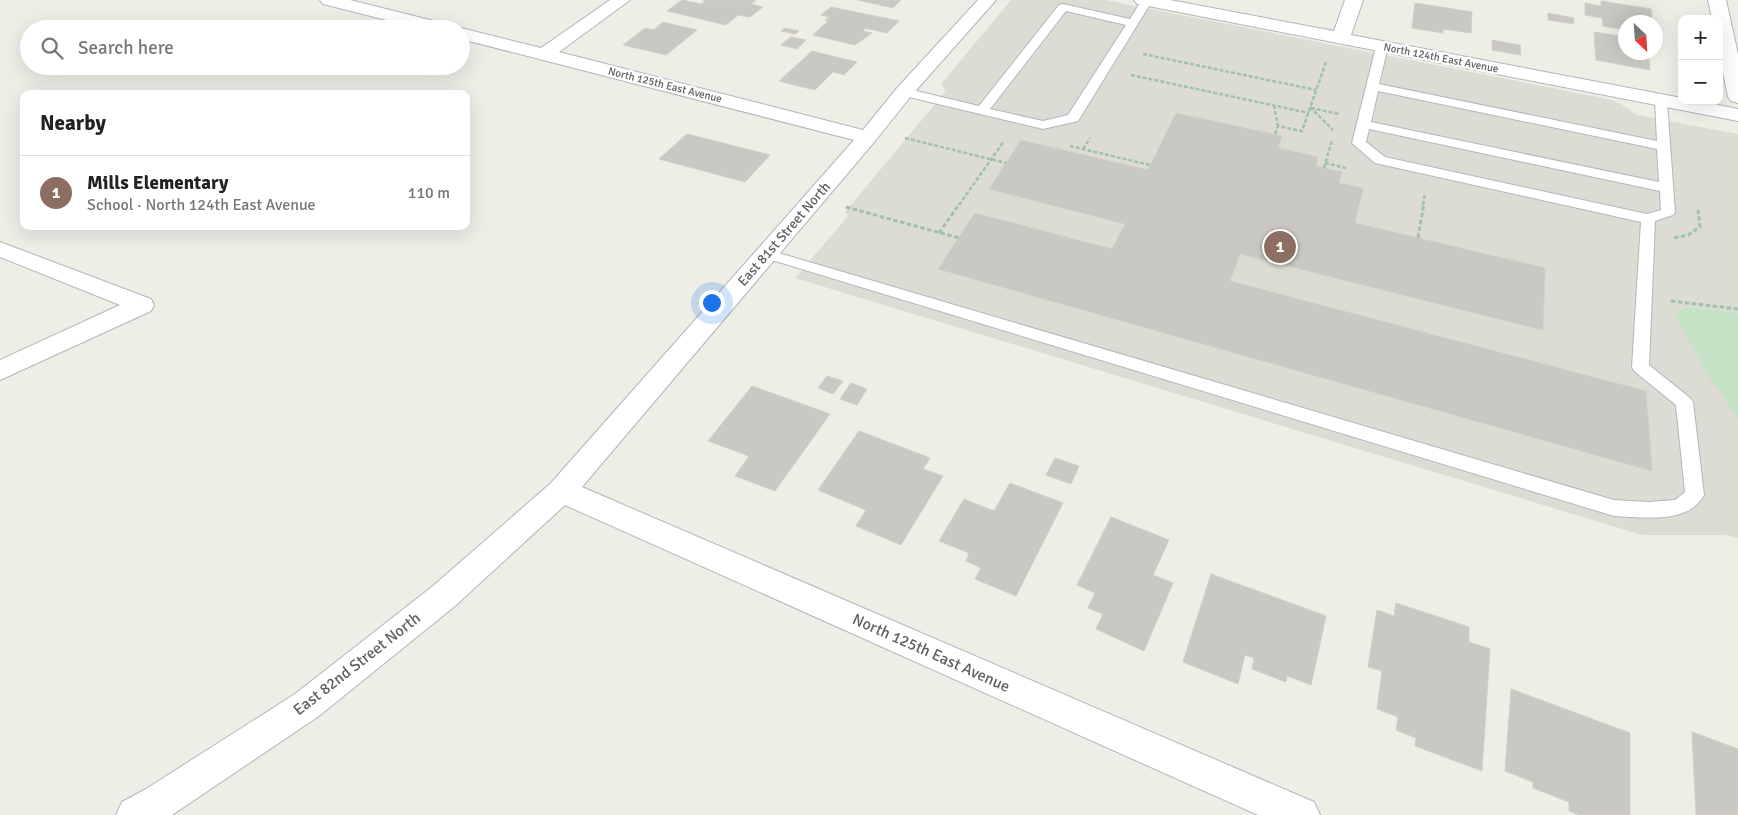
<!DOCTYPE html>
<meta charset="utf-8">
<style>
body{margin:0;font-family:Signika,sans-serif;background:#f6f6f6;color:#222}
.controls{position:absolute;right:15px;top:15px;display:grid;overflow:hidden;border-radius:10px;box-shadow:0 5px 20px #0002}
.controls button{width:45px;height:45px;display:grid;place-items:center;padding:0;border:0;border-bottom:1px solid #e0e0e0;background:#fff;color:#222;font:25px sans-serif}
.compass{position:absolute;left:1618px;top:15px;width:45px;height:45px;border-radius:50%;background:#fff;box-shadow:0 5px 20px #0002;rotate:155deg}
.you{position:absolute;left:711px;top:302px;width:18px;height:18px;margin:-12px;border:4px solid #fff;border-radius:50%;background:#1a73e8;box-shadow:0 0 0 8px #1a73e833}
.badge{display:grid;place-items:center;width:32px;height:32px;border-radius:50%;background:#7c3aed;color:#fff;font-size:16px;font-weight:700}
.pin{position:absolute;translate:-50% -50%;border:2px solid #fff;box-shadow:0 1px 5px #0006}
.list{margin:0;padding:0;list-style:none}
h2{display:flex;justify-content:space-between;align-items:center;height:65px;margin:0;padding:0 20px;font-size:21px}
h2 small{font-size:16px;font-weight:400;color:#767676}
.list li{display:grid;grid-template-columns:32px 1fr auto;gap:15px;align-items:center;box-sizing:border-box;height:75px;padding:0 20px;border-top:1px solid #e0e0e0}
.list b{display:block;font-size:19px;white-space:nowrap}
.list p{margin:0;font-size:16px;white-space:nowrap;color:#767676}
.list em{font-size:16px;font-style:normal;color:#767676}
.icon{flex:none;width:28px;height:28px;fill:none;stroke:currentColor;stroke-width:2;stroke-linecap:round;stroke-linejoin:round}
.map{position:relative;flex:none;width:1738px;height:815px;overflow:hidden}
.search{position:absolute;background:#fff;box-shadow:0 5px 20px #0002;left:20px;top:20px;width:450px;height:55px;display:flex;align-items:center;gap:12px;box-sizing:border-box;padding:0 18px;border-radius:28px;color:#767676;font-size:19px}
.panel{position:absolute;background:#fff;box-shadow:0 5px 20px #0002;left:20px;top:90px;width:450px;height:140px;border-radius:10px}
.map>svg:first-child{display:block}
.education{fill:#dddcd4}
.green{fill:#c5e2c7}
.building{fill:#c9c8c2;stroke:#d2cfc5}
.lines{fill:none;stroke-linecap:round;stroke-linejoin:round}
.lane-casing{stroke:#b3b5b9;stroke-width:2}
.street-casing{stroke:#b3b5b9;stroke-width:2}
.path-far1{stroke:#9fc2ab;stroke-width:2.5;stroke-dasharray:4 2;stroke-linecap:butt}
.path{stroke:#9fc2ab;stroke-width:3;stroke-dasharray:4.5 2.5;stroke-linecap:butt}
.lane{fill:#fff;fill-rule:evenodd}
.street{fill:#fff;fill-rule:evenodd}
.labels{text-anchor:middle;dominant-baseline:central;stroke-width:4.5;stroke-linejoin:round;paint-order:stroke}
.far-street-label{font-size:11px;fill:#5d6064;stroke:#fff}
.street-label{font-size:14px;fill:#5d6064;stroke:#fff}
.near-street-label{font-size:16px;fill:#5d6064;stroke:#fff}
</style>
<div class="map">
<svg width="1738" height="815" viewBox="0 0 1738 815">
<rect width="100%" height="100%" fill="#eeede6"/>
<path class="education" d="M1011,0h94l503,99 13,5 16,11 101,19v404l-13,-3h-83l-847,-257 53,-62 -3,-4 101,-121 -5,-7z"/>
<path class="green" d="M1686,307l45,5 7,3v103l-31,-44 -31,-57 1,-5z"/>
<path class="building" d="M682,0l19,4 4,-3 -3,-1h54l-5,4 12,3 -13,10 -12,-2 -12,10 -59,-14z
M858,0h43l-8,8z
M1601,1l50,8 1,13h-26v8l-23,-4 -1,-8 -17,-3v-12l16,3z
M1415,3l57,9 -1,21 -28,-4v4l-31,-5z
M831,7l68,14 -12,12 -22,-5 -2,3 9,2 -17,12 -42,-10 15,-14 -3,-1 4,-3 -8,-2z
M1548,13l26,5v6l-26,-4z
M663,22l34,8 -31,25 -43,-10 22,-17 9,2z
M785,28l14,3 -4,3 -14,-3z
M1594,32l32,5v15h22l2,18 -54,-10z
M791,37l15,3 -9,9 -16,-4z
M1492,40l28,5 1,10 -29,-5z
M812,51l45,11 -13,13 -11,-3 -18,18 -36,-9z
M1176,113l106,23 -4,12 40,9 -2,9 26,6 -3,11 24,5 -8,35 190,45 -2,62 -303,-76 -10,27 416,110 6,80 -714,-202 37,-56 137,36 13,-25 -136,-35 32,-49 127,30z
M687,134l83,21 -25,27 -86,-23z
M827,376l16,5 -10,13 -15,-6z
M851,383l16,6 -10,16 -17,-6z
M752,386l78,28 -55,77 -40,-15 14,-20 -41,-15z
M859,431l71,27 -7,11 20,7 -42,69 -45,-19 10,-16 -48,-20z
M1055,458l24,8 -8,18 -25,-9z
M1010,483l53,20 -47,93 -41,-17 6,-11 -15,-7 3,-8 -30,-12 25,-42 30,12z
M1111,517l58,23 -16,35 20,8 -29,68 -48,-22 7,-15 -15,-6 7,-15 -18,-8z
M1211,574l115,42 -15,69 -24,-9 -1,6 -34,-13 2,-11 -9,-3 -7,29 -55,-22z
M1396,603l73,24v15l21,7 -8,122 -67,-25 1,-8 -20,-8 2,-13 -21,-8 5,-38 -14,-4 9,-57 17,6z
M1511,689l119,44v82h-51l-10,-4v-9l-36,-14v-6l-28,-11z
M1692,732l46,17v66h-42z"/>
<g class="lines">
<g class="lane-casing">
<path id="lane" d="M1142,0l10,1 -74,120 -35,8 -143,-34 -2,-3 6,-4 75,18 80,-101 4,-1 67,15zM1066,11l60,14 -58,90 -25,6 -53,-12z
M1382,43l6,4 -9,37 278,57 -2,-40 6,-4 6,4 8,111 -2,3 -18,6 -6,144 41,33 3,4 11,93c-16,30 -62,22 -90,21l-852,-259 -3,-3 3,-3h10l842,249 35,2 26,-2 10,-8 -9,-87 -42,-34 -2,-4 9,-145 -266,-59 -23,-20 24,-96zM1378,91l279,58 2,33 -288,-60zM1369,129l291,62 1,19 -14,4 -262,-57 -19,-15z"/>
</g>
<g class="street-casing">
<path id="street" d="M320,0h30l100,25 3,4h-31l-99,-25z
M610,0h20l-71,52 304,78 34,-42 81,-88h18l-85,96 -36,45 -293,346 732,315 6,13h-62l-693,-310 -110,101 -136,110 -147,99h-56l6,-13 24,-13 149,-95 138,-108 118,-103 303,-343 -393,-101v-10h-5l5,-1 80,20z
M1134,0h36l164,31 11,-31h18l-12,35 331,63v3h16l40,8v12l-595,-116 -6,-1z
M1708,0h18l12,54v49l-7,-2 -3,-4 -9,-44v-34h-7z
M0,242l151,57 3,6 -3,6 -151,69v-20l120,-55 -120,-48z"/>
</g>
<path class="path-far1" d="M1143,54l173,36
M1131,75l178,38
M1274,105l4,21
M1310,107l23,23
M1311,108l28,6
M1275,134l3,-8 24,5 24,-69
M905,138l101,25
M1070,146l80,19
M1083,149l7,-11
M1325,163l21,5
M1324,168l8,-28
M959,205l45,-64
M1423,205l2,-11"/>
<path class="path" d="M846,207l113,31
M939,233l21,-30
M1418,238l6,-35
M1674,238l14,-3 12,-8 -2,-17
M1671,301l67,8"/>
<use href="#lane" class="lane"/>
<use href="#street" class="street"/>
</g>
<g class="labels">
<g class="far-street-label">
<text transform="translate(1441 58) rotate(11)">North 124th East Avenue</text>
<text transform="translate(665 85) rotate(14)">North 125th East Avenue</text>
</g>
<g class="street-label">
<text transform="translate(784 234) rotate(-49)">East 81st Street North</text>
</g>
<g class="near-street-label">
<text transform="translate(931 653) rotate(24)">North 125th East Avenue</text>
<text transform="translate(357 664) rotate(-38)">East 82nd Street North</text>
</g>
</g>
</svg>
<div class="controls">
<button>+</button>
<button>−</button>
</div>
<svg class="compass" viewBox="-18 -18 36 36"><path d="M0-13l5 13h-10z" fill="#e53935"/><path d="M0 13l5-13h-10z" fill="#767676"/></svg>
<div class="you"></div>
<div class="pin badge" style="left:1280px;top:247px;background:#8d6e63">1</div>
<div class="search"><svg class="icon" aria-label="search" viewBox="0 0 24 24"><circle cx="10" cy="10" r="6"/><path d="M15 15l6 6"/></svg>Search here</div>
<section class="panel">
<h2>Nearby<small></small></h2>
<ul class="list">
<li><span class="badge" style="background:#8d6e63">1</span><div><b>Mills Elementary</b><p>School · North 124th East Avenue</p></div><em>110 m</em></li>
</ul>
</section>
</div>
